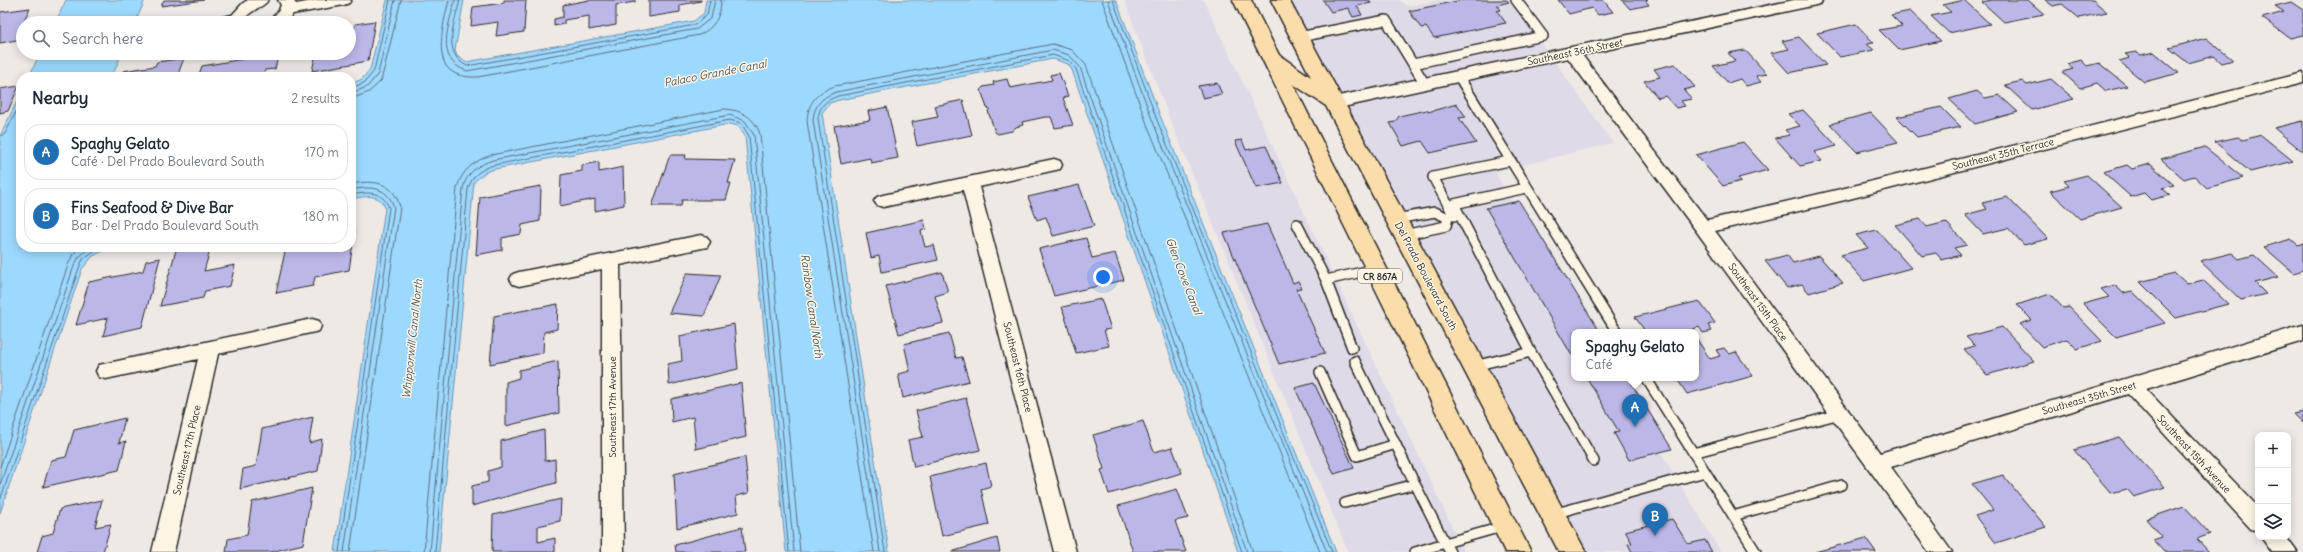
<!DOCTYPE html>
<meta charset="utf-8">
<style>
body{margin:0;font-family:Delius,sans-serif;background:#f2f2f3;color:#1f2937}
.controls{position:absolute;right:12px;bottom:12px;display:grid;overflow:hidden;border-radius:8px;box-shadow:0 2px 10px #0003}
.controls button{width:36px;height:36px;display:grid;place-items:center;padding:0;border:0;border-bottom:1px solid #e0e1e3;background:#fff;color:#1f2937;font:20px sans-serif}
.you{position:absolute;left:1103px;top:277px;width:14px;height:14px;margin:-10px;border:3px solid #fff;border-radius:50%;background:#1a73e8;box-shadow:0 0 0 6px #1a73e833}
.badge{display:grid;place-items:center;width:26px;height:26px;border-radius:50%;background:#1f6fb2;color:#fff;font-size:13px;font-weight:700}
.pin{position:absolute;translate:-50% -33px;filter:drop-shadow(0 1px 2px #0008)}
.pin::after{content:'';position:absolute;top:21px;width:14px;height:12px;background:inherit;clip-path:polygon(0 0,100% 0,50% 100%)}
.popup{position:absolute;left:1571px;top:329px;width:128px;height:52px;box-sizing:border-box;display:grid;place-content:center;border-radius:8px;background:#fff;filter:drop-shadow(0 1px 3px #0005);font-size:13px;white-space:nowrap;color:#747a83}
.popup b{font-size:15px;color:#1f2937}
.popup::after{content:'';position:absolute;left:50%;top:100%;margin-left:-8px;border:8px solid transparent;border-top-color:#fff}
.list{margin:0;padding:0;list-style:none}
h2{display:flex;justify-content:space-between;align-items:center;height:52px;margin:0;padding:0 16px;font-size:17px}
h2 small{font-size:13px;font-weight:400;color:#747a83}
.list li{display:grid;grid-template-columns:26px 1fr auto;gap:12px;align-items:center;box-sizing:border-box;height:56px;margin:0 8px 8px;padding:0 8px;border:1px solid #e0e1e3;border-radius:16px}
.list b{display:block;font-size:15px;white-space:nowrap}
.list p{margin:0;font-size:13px;white-space:nowrap;color:#747a83}
.list em{font-size:13px;font-style:normal;color:#747a83}
.icon{flex:none;width:22px;height:22px;fill:none;stroke:currentColor;stroke-width:2;stroke-linecap:round;stroke-linejoin:round}
.map{position:relative;flex:none;width:2303px;height:552px;overflow:hidden}
.search{position:absolute;background:#fff;box-shadow:0 2px 10px #0003;left:16px;top:16px;width:340px;height:44px;display:flex;align-items:center;gap:10px;box-sizing:border-box;padding:0 14px;border-radius:22px;color:#747a83;font-size:15px}
.panel{position:absolute;background:#fff;box-shadow:0 2px 10px #0003;left:16px;top:72px;width:340px;height:180px;border-radius:16px}
.map>svg:first-child{display:block}
.built{fill:#dfdae7}
.water{fill:#9dd8fe;stroke:#6f93aa}
.lines{fill:none;stroke-linecap:round;stroke-linejoin:round}
.shore{stroke:#59707f;stroke-width:1}
.building{fill:#bbb7e8;stroke:#2b2b2b}
.lane-casing{stroke:#2b2b2b;stroke-width:12}
.street-casing{stroke:#2b2b2b;stroke-width:3}
.primary-casing{stroke:#2b2b2b;stroke-width:3}
.lane{stroke:#fcf5e5;stroke-width:9}
.street{fill:#fcf5e5;fill-rule:evenodd}
.primary{fill:#fbddab;fill-rule:evenodd}
.labels{text-anchor:middle;dominant-baseline:central;stroke-width:3;stroke-linejoin:round;paint-order:stroke}
.shield{fill:#fcf5e5;stroke:#6a6863;stroke-width:1}
.shield-label{font-size:9px;font-weight:bold;fill:#2b2b2b}
.street-label{font-size:10px;fill:#2b2b2b;stroke:#fcf5e5}
.water-label{font-size:11px;font-style:italic;fill:#485660;stroke:#fcf5e5}
</style>
<div class="map">
<svg width="2303" height="552" viewBox="0 0 2303 552">
<rect width="100%" height="100%" fill="#efe9e6"/>
<filter id="ink" filterUnits="userSpaceOnUse"><feTurbulence type="fractalNoise" baseFrequency=".025" numOctaves="2"/><feDisplacementMap in="SourceGraphic" scale="8" xChannelSelector="R" yChannelSelector="G"/><feConvolveMatrix kernelMatrix="1 2 1 2 8 2 1 2 1" color-interpolation-filters="sRGB"/></filter>
<g filter="url(#ink)">
<path class="built" d="M1124,0h80l260,552h-116l-179,-435z
M1290,0h109l9,6 31,-6h72l102,143 -118,29 60,107 19,53v46h42l105,174h-135z"/>
<path class="water" d="M66,0h79l-10,23h-80z
M387,0h77l-9,50 2,6 9,6 228,-41 10,-8 2,-13h410l45,118 175,434h-98l-166,-482 -4,-6 -15,-5 -214,41 -9,3 -8,10 67,439h-103l-41,-416 -7,-10 -8,-2 -235,45 -9,3 -12,10 -35,370h-104l50,-344c-5,-16 -22,-11 -34,-9v-115l11,-5 8,-10z
M40,53h82l-10,24h-83z
M21,93v154h90l-18,9 -11,13 -82,244v-377z"/>
<g class="lines">
<path class="shore" d="M449,0c-4,18 -16,58 2,71 8,6 18,6 27,6l221,-42c15,-7 22,-18 22,-35
M455,0c-6,25 -21,60 12,71l230,-42 14,-11 4,-18
M460,0c-5,22 -19,53 7,66l228,-41 12,-10 3,-15
M1102,0l45,124 173,428
M1108,0l45,122 174,430
M1113,0l44,120 175,432
M351,88l13,-5 10,-12 16,-71
M351,93l16,-6 11,-13 17,-74
M351,99l18,-7 12,-11 20,-81
M0,136l5,-2 16,-32
M0,467l68,-202 5,-11 7,-7
M0,485l74,-219 5,-9 11,-10
M0,501l79,-233 4,-9 16,-12
M339,552l50,-344c-6,-18 -22,-16 -38,-13
M344,552l50,-345c-7,-21 -24,-21 -43,-17
M350,552l50,-345c-7,-26 -26,-27 -49,-23
M424,552l33,-364c5,-18 17,-27 34,-33l233,-46c18,1 30,8 36,25l40,418
M430,552l33,-364c4,-16 15,-23 30,-28l237,-45 15,6 9,14 40,417
M435,552l33,-363c4,-14 13,-20 26,-24l236,-45 11,3 8,13 40,416
M874,552l-67,-431c1,-19 10,-29 28,-35l218,-42 19,6 14,15 167,487
M880,552l-67,-432c1,-15 9,-23 23,-28l217,-42 16,5 11,12 167,485
M885,552l-67,-433c1,-13 8,-19 20,-23l215,-41 17,6 6,8 166,483"/>
</g>
<path class="building" d="M164,0h40l-43,6z
M504,0h22l-2,32 -28,4 2,-14 -27,4 2,-19 31,-4z
M589,0h46v2l-19,3v20l-27,5v-14l-25,4v4l-10,2v-7l9,-2v-12z
M649,0h52v1l-21,4v7l-31,5z
M1323,0h46l2,3 -14,3 5,9 -9,2 -5,-9 -17,4z
M1462,0h45l2,2 -12,3 4,5 -4,1 9,12 -72,15 -8,-11 -5,1 -12,-17z
M1558,0h45l10,12 -15,3 -6,-7 -23,6z
M1622,0h26l-2,1 3,4 -19,4z
M1964,0l26,24 -41,9 -18,-17 20,-4 -8,-7z
M1991,0h37l16,14 -40,8 -22,-20z
M2045,0h48l14,12 -28,6 -17,-14 -9,2z
M2291,2l12,8v25l-13,3 -28,-20 22,-6 -9,-6z
M30,8l-10,21h3l-1,10 -22,4v-31z
M1910,11l31,30 -42,9 -20,-20 23,-4 -11,-11z
M375,21l-7,40 -56,10 4,-18h33v-13h3l3,-16z
M1856,24l18,19 -7,1 7,6 -34,7 -23,-24z
M1799,37l27,28 -37,8 -18,-20 18,-4 -7,-8z
M2206,38l27,22 -11,3 -8,-7 -26,7 -19,-15z
M1745,50l22,24 -11,2 5,6 -15,4 -6,-7 -12,4 -15,-17 22,-5 -7,-8z
M2136,52l5,3 13,-3 25,21 -35,9 -25,-21 11,-3 -5,-4z
M279,53l-4,16 -10,1 -2,7h-65l4,-11z
M184,58l-7,19h-56l2,-6 32,-5 2,-4z
M2081,60l6,6 12,-3 28,23 -21,5 -9,-8 -17,5 -18,-16 11,-3 -6,-5z
M1675,64l20,23 -11,3 8,9 -11,2 4,5 -9,2 -11,-12 -7,2 -14,-17 16,-4 -6,-8z
M1059,73l9,23 -5,2 10,27 -18,3 -4,-11h-6l-23,5 1,3 -7,2 -4,4 -14,3 -3,-2 -7,-21 2,-2 -3,-1 -6,-18 2,-3 11,-2 -1,-3 14,-3 3,9 42,-8 -2,-5z
M2051,79l23,20 -42,11 -27,-25 17,-4 5,4z
M1217,83l5,11 -19,4 -5,-12z
M19,86l-11,25 -8,2v-24z
M1977,91l8,7 14,-3 19,17 -43,12 -26,-25z
M963,100l9,35 -55,11 -5,-24 26,-5 -3,-11z
M1457,104l9,13 -7,1 17,25 -46,10 -8,-12 -19,5 -13,-23 5,-1 4,-6 28,-6 1,2z
M887,107l11,51 -27,5 -1,-5 -29,6 -7,-38 36,-6 -2,-9z
M1941,107l20,20 -44,10 -20,-20z
M1803,110l34,36 -23,6 8,9 -22,5 -25,-28 15,-3 -5,-5 15,-4 -12,-12z
M1871,113l27,29 -41,10 -27,-28z
M2303,121v29l-1,1 -28,-23z
M2261,135l32,26 -43,11 -35,-30 23,-5 5,3z
M1242,140l4,10 20,-4 17,37 -27,5 -21,-47z
M1743,142l25,28 -30,8 3,3 -18,5 -27,-31z
M2205,147l38,31 -36,10 -13,-12 -10,3 -23,-20z
M670,155h16l-1,4 50,1 -7,23h3l-5,17h-44l-1,6h-29z
M599,162v10l24,-5 1,38 -29,6v-12l-35,7 1,-31 21,-4v-6z
M2150,164l24,21 -12,3 8,7 -19,5 -7,-7 -13,4 -28,-25 24,-7 5,4z
M2087,175l35,32 -42,12 -30,-28 19,-5 -5,-5z
M1079,185l15,41 -41,10 -7,-19 -9,3 -9,-23z
M541,186l-1,35 -18,4 -1,9 -19,4v12l-26,5 4,-58z
M2007,197l41,42 -24,6 -16,-17 -25,6 -18,-19 22,-6 -5,-6z
M1519,201l81,131h-26v24l-3,-2 -85,-146z
M1920,219l7,8 19,-5 21,23 -13,3 7,7 -19,5 -6,-7 -14,3 -27,-31z
M924,220l2,9 -5,2 4,16 9,-2 4,15 -56,12 -3,-16 -8,2 -5,-25z
M1267,224l26,59 5,-2 4,7 -6,1 29,64 -46,11 -55,-131z
M355,230l-6,40 -34,7 -2,9 -37,7 10,-46h65v-16z
M1877,230l34,38 -47,13 -23,-26 27,-7 -12,-13z
M1086,238l6,20 23,-5 9,27 -70,16 -15,-47z
M2291,239l7,6 5,-2v27l-9,3 -30,-26z
M191,247h20l-7,24 31,-6 -5,21 -25,5 -2,7 -43,8 16,-56z
M2232,253l7,6 15,-4 24,22 -23,6 11,11 -25,6 -41,-39z
M1787,255l6,8 26,-7 24,27 -34,10 -7,-9 -15,4 -22,-27z
M160,258l-18,69 -39,9 5,-18 -32,7 13,-43 54,-11 3,-10z
M942,272l6,20 -13,4 8,27 -44,11 -13,-48z
M687,273l34,2 -17,41 -35,-3z
M2175,273l12,11 16,-4 25,24 -52,14 -36,-36z
M2115,285l8,8 9,-2 33,32 -49,14 -33,-33 26,-7 -8,-8z
M2050,294l13,14 6,-1 33,34 -25,8 -10,-10 -25,8 -22,-23 12,-4 -15,-15z
M1101,299l10,30 -7,1 5,16 -33,7 -14,-46z
M1699,301l16,22 -7,2 4,6 -9,2 -4,-6 -9,3 1,2h-48l2,-1 -10,-14z
M558,304l-1,25 -13,3 -1,21 -53,11 4,-48z
M734,324l4,45 -69,16 -1,-21 14,-3 -2,-25z
M2002,327l32,34 -47,14 -23,-26 11,-3 -9,-9z
M949,333l7,25 6,-1 7,24 -66,17 -5,-24 12,-3 -6,-27z
M1696,338l14,21 10,-3 -4,-6 8,-2 5,6 7,-2 17,24 -66,18 -10,-15 -5,2 -2,-3h26z
M558,361l1,52 -53,13v-44l13,-4v-8z
M1587,378h41l44,71 -43,11 -15,-27 5,-1z
M741,383l5,54 -50,12 -3,-32 -21,5 -1,-23z
M1314,383l40,85 -20,6 -39,-86z
M966,398l14,52 -66,17 -6,-27 15,-3 -7,-26z
M2303,412v11l-9,-9z
M313,417l-4,26 13,-4 -4,32 -78,18 3,-20 13,-3 6,-37z
M125,418l-6,25 7,-2 -7,29 -76,17 8,-27 15,-3 8,-27z
M1143,421l11,31 18,-5 10,26 -73,21 -8,-24 3,-1 -11,-34z
M544,430l1,31 10,-2 1,24 -84,23v-20l16,-4v-11l13,-4v-26z
M2119,437l46,50 -31,10 -7,-8 -16,4 -37,-43z
M745,457l4,36 -13,3 2,17 -61,15 -3,-54z
M986,463l5,23 -10,3 8,36 -47,11 -12,-59z
M2003,475l43,52 -50,16 -21,-27 18,-6 -21,-26z
M312,488l-9,56 -32,8h-45l2,-13 19,-4 5,-33z
M1177,489l11,29 -13,3 11,31h-53l-15,-46z
M561,499l-1,22 -22,5v16l17,-4v14h-63l1,-37z
M102,500l-7,27 16,-3 -8,28h-66l5,-16 11,-3 7,-24z
M2184,506l26,28 -13,5 12,13h-45l-11,-12 9,-3 -16,-18z
M1672,519l16,25 17,-4 7,12h-80l-4,-8 4,-1 -7,-12z
M742,527l3,25h-69l-1,-7z
M997,538l3,14h-49z
M1866,538l10,14h-61z"/>
<g class="lines">
<g class="lane-casing">
<path id="lane" d="M1299,37l87,-17 39,64
M1413,64l130,-28 -27,-36
M1459,77l158,255
M1526,188l-72,16 77,148 63,109
M1454,216l-21,-39 76,-16
M1396,219l39,-7 13,6 -2,8 -42,9
M1297,224l29,56 50,-11
M1326,280l26,68
M1355,361l60,123
M1474,366l57,-14
M1320,372l37,84 39,-12
M1646,378l110,174
M1693,453l147,-39
M1345,503l70,-19 30,59 -30,9
M1553,514l152,-42
M1733,516l109,-31
M1450,552l-5,-9 60,-17"/>
</g>
<g class="street-casing">
<path id="street" d="M248,0h20c-4,7 -15,9 -21,16l1,7h-42l3,-3 23,-5 11,-12z
M278,0h15l3,4 22,-4h33l-2,3 -5,2 -51,9 -8,9h-19l12,-11 3,-7z
M1794,0h29l-2,3 -5,2 -234,50 125,165 138,-32 458,-115v10l-458,117 -130,31 165,222 423,-128v16l-157,48 112,118v24l-7,-2 -123,-135 -237,73 61,85h-23l-232,-320 -129,-174 -234,51 -6,-2 -2,-4 2,-4 6,-2z
M1054,159l6,2 2,4 -2,4 -81,18 97,365h-22l-91,-362 -80,17 -6,-2 -3,-4 3,-4 6,-2z
M701,235l6,2 3,5 -3,5 -87,18 4,287h-22v-283l-83,17 -6,-2 -3,-5 3,-5 6,-2z
M312,319l7,2 2,5 -2,5 -101,23 -44,198h-22l46,-193 -92,20 -7,-2 -3,-6 3,-6z
M2261,537h25l11,15h-25z"/>
</g>
<g class="primary-casing">
<path id="primary" d="M1233,0h18l28,55 32,22 -40,-77h18l297,552h-27l-233,-446 -33,-22 238,468h-26z"/>
</g>
<use href="#lane" class="lane"/>
<use href="#street" class="street"/>
<use href="#primary" class="primary"/>
</g>
</g>
<g class="labels">
<rect class="shield" x="1358" y="269" width="44" height="14" rx="3"/>
<g class="shield-label">
<text x="1380" y="276">CR 867A</text>
</g>
<g class="street-label">
<text transform="translate(1575 52) rotate(-12)">Southeast 36th Street</text>
<text transform="translate(2003 154) rotate(-14)">Southeast 35th Terrace</text>
<text transform="translate(1426 276) rotate(62)">Del Prado Boulevard South</text>
<text transform="translate(1758 302) rotate(54)">Southeast 15th Place</text>
<text transform="translate(1018 367) rotate(76)">Southeast 16th Place</text>
<text transform="translate(2089 398) rotate(-16)">Southeast 35th Street</text>
<text transform="translate(612 407) rotate(-90)">Southeast 17th Avenue</text>
<text transform="translate(187 450) rotate(-77)">Southeast 17th Place</text>
<text transform="translate(2194 454) rotate(47)">Southeast 15th Avenue</text>
</g>
<g class="water-label">
<text transform="translate(715 73) rotate(-11)">Palaco Grande Canal</text>
<text transform="translate(1184 276) rotate(69)">Glen Cove Canal</text>
<text transform="translate(812 306) rotate(82)">Rainbow Canal North</text>
<text transform="translate(412 339) rotate(-84)">Whipporwill Canal North</text>
</g>
</g>
</svg>
<div class="controls">
<button>+</button>
<button>−</button>
<button><svg class="icon" aria-label="layers" viewBox="0 0 24 24"><path d="M12 4l9 5-9 5-9-5zM3 14l9 5 9-5"/></svg></button>
</div>
<div class="you"></div>
<div class="pin badge" style="left:1635px;top:427px">A</div>
<div class="popup"><b>Spaghy Gelato</b>Café</div>
<div class="pin badge" style="left:1655px;top:536px">B</div>
<div class="search"><svg class="icon" aria-label="search" viewBox="0 0 24 24"><circle cx="10" cy="10" r="6"/><path d="M15 15l6 6"/></svg>Search here</div>
<section class="panel">
<h2>Nearby<small>2 results</small></h2>
<ul class="list">
<li><span class="badge">A</span><div><b>Spaghy Gelato</b><p>Café · Del Prado Boulevard South</p></div><em>170 m</em></li>
<li><span class="badge">B</span><div><b>Fins Seafood &amp; Dive Bar</b><p>Bar · Del Prado Boulevard South</p></div><em>180 m</em></li>
</ul>
</section>
</div>
